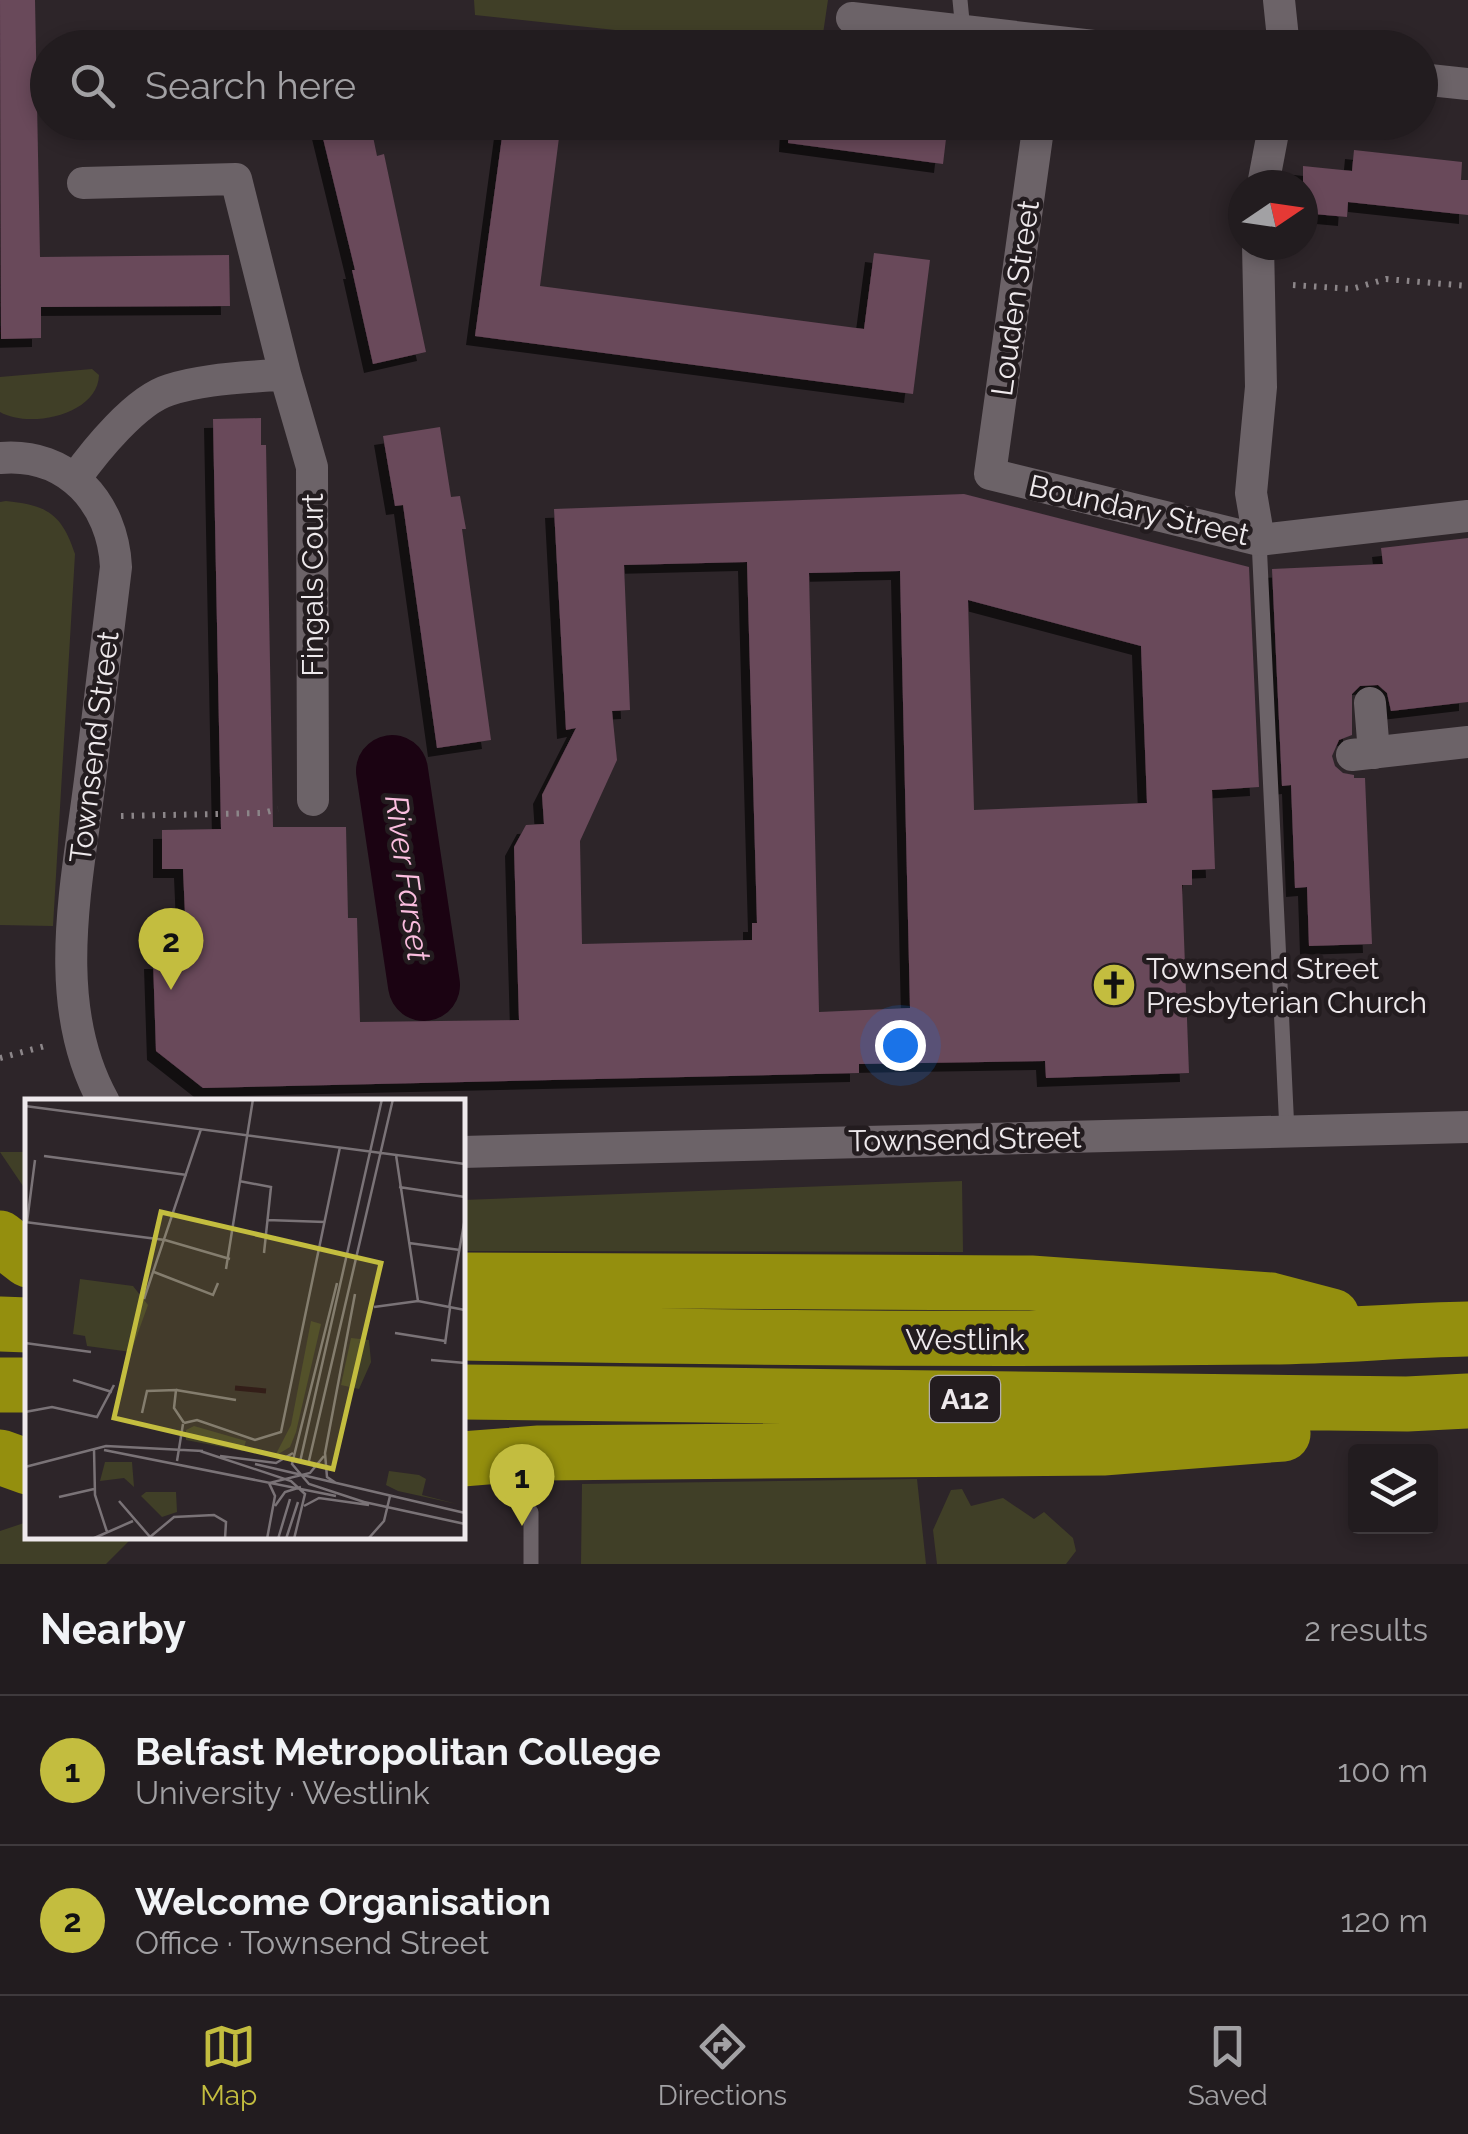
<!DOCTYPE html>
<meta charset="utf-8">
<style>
body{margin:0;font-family:Raleway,sans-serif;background:#2a2528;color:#f1f3f6}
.controls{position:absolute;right:30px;bottom:30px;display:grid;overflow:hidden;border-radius:10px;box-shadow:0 5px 15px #0003}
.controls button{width:90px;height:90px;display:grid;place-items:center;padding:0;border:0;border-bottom:2px solid #3f3a3d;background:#221c1f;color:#f1f3f6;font:50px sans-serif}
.compass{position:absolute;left:1228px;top:170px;width:90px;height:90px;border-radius:50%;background:#221c1f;box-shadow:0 5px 15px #0003;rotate:77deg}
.you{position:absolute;left:900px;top:1045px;width:35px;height:35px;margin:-25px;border:8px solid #fff;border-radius:50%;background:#1a73e8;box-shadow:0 0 0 15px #1a73e833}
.badge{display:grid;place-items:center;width:65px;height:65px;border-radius:50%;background:#c3bd3f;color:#111;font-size:32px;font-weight:700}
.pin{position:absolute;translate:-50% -82px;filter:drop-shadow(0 2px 5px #0008)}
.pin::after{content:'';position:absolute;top:52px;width:35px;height:30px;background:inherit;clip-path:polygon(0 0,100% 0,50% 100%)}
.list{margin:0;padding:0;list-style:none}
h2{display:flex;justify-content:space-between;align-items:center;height:130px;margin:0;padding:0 40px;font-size:42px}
h2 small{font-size:32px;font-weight:400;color:#a2a1a4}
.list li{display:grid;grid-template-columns:65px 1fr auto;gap:30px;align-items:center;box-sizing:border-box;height:150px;padding:0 40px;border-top:2px solid #3f3a3d}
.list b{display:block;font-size:38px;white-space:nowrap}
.list p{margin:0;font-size:32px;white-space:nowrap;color:#a2a1a4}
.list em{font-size:32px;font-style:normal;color:#a2a1a4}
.icon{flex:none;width:55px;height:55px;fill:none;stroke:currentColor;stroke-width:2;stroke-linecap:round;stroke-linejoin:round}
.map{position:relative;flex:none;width:1468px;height:1564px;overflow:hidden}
.search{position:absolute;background:#221c1f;box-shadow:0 5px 15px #0003;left:30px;right:30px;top:30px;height:110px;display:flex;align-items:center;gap:25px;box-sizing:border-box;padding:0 35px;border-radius:55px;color:#a2a1a4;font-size:38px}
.sheet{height:430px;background:#221c1f}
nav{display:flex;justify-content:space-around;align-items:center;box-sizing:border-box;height:140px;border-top:2px solid #3f3a3d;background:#221c1f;font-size:28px;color:#a2a1a4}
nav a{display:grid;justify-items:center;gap:5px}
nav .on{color:#c3bd3f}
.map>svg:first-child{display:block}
.green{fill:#403f27}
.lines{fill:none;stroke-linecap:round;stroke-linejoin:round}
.river{stroke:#1b0312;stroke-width:72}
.building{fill:#69485a;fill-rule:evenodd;filter:url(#shadow)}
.path{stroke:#8c8689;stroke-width:6;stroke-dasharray:2.5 8;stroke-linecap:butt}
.lane{stroke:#6c6368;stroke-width:15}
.street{stroke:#6c6368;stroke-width:32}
.highway{stroke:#948f0e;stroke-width:55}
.labels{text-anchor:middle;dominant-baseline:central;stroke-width:9;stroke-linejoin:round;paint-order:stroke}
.shield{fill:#231c1f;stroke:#b1acae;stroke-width:2.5}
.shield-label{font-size:28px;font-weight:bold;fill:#eee9ec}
.street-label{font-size:30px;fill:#eee9ec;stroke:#231c1f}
.poi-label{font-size:30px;fill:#eee9ec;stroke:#231c1f;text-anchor:start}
.water-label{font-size:32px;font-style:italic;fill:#fabdde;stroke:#231c1f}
.inset-river{fill:none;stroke:#1b0312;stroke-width:5}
.inset-road{fill:none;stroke:#7a7377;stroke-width:2.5}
.view{fill:#c3bd3f;fill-opacity:0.15;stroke:#c3bd3f;stroke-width:5}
.inset-edge{fill:none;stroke:#eee9ec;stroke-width:5}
</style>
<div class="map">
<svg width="1468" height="1564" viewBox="0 0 1468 1564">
<defs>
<filter id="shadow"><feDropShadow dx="-9" dy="9" stdDeviation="0" flood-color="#0009"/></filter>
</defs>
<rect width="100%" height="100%" fill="#2d2529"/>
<path class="green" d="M474,0h354l-7,47 -38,1 -308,-33z
M92,369l7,6c-1,40 -70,54 -99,37v-35z
M6,501c41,4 56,13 69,53l-22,372 -53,-1v-423z
M0,1152h27v40z
M962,1181l1,71 -500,-1v-51z
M917,1479l9,85h-345l1,-80z
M962,1489l9,17 32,-8 31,21 10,-7 29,26 3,13 -10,13h-129l-4,-34 18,-40z
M27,1522l1,14 105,1 -27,27h-106v-33z"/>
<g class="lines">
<path class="river" d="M392,771l32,214"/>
</g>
<path class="building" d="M0,0h35l5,257 189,-2 1,51 -189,1v31l-40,1z
M319,122h51l7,34 7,-2 42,198 -53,12 -21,-94h3z
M504,122h57l-21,164 324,43 10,-76 56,7 -17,134 -438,-58z
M789,122h159l-5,42 -155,-21z
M1354,150l108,12 -1,18h7v35l-120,-13 -1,15 -44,-4v-47l49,5z
M261,418v27h5l7,382h73l2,91h9l3,104 159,-2 -5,-173 12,-22 18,-1 -2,-29 34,-67 -10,2 -12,-221 410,-15 285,73 10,220 -47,3 3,79 -23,1v15h-10l7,188 -143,5 -1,-17 -60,1 -126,2v9l-656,15 -47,-37 -3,-91h34l-4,-91h-21v-39l59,-1 -8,-410zM747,562l10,361h-5v17l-170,4 -2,-103 37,-81 -5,-49 18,-1 -6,-145zM900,571l10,437 -91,4 -10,-439zM968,600l173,46 6,157 -173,7z
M440,427l11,70 9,-1 6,33h-4l29,211 -54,8 -34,-243 -8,1 -12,-70z
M1468,538v164l-77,9 -4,-18 -9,-8 -18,1 -8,8v41l-13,5 -7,16 3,10 8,7 11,2v3h11l7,166 -63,2 -2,-59 -12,1 -4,-103 -9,1 -10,-217 111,-5 -2,-16z"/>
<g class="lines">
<path class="path" d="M1293,285l59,4 34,-10 82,7
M121,816l142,-3 15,-4
M0,1058l45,-12"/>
<path class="lane" d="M960,0l3,31
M1259,540l28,592
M531,1512v52"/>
<path class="street" d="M1279,0l5,48
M852,18l259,30
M1420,79l48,5
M1039,122l-49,352 269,66 209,-24
M1263,185l12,-63
M1258,245l3,142 -10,106 8,47
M285,374l27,93 1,333
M0,458c68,-6 113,45 116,109 -9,71 -18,142 -26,213 -13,104 -41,224 14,322
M75,479c20,-28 61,-79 94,-89 37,-12 78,-12 116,-16l-49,-195 -153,4
M1370,703l4,50
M1352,755l116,-13
M462,1152l1006,-25"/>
<path class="highway" d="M0,1238l28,22
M462,1280l569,3 240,17 61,16
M0,1324l28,1
M462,1333c268,5 535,7 802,4 68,0 136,-7 204,-8
M0,1385h28
M462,1392l945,12 61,-3
M0,1457l28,10
M462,1459l77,-6 564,-5 180,-14"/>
</g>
<defs>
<g id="church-disc" transform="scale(2.25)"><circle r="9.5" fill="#c3bd3f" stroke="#231c1f"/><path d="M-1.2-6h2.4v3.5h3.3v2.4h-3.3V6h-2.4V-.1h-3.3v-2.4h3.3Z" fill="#111"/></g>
</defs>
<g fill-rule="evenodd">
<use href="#church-disc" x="1114" y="985"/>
</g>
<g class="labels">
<rect class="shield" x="930" y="1376" width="70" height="46" rx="8"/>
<g class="shield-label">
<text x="965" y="1399">A12</text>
</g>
<g class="street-label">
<text transform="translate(1015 298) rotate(-82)">Louden Street</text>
<text transform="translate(1139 510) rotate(13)">Boundary Street</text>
<text transform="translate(312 585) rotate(-90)">Fingals Court</text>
<text transform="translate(94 747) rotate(-83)">Townsend Street</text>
<text transform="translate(965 1139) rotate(-1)">Townsend Street</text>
<text x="965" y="1339">Westlink</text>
</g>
<g class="poi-label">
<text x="1146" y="968">Townsend Street<tspan x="1146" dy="34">Presbyterian Church</tspan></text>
</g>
<g class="water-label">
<text transform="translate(408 878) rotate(82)">River Farset</text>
</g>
</g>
<g transform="translate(25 1099)">
<rect width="440" height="440" fill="#2d2529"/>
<path d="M55,180l53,7 15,19 -17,47 -44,-6 -2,-10 -12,-2zM286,222l10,3 -25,108 -6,15 -15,9 16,-31zM326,239l18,2 2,22 -12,27 -18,-4zM169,327l52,15 -3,10 -57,-11v-10zM80,363h27l2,25 -10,-9 -24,3zM364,372l30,4 7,4 -4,16 35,9 -59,-13 -12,-6zM121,393h30l1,20 -15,5 -21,-21z" fill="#403f27"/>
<path class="inset-river" d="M210,289l31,3"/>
<path class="inset-road" d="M0,7l440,58M371,56l22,146M19,57l143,19M214,82l32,6 -7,66M374,88l66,10M242,121l58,2M0,123l140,18 65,19M2,123l8,-62M384,144l51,7M201,170l27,-170M129,173l59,23 5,-12M312,184l-45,181 17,20 58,19M119,200l57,-170M349,208l44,-6 47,9M424,209l16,-90M370,234l50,8M0,244l66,9M420,245l5,-36M406,261l34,3M48,281l39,12M151,291l60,10M0,313l27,-5 45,10 17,-32M117,314l5,-22 29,-1 -2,18 10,15M159,324l13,-3 58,20 26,-8 59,-285M69,350l1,46 12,37M79,351l232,46M175,352l91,30 14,13 -11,45M195,357l56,7 17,-10M152,362l6,-37M275,363l82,-363M230,365l210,49M283,366l85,-366M0,368l81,-21 97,5M311,384l-9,-6 -2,-24 30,-159M34,398l35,-8M94,402l32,37M339,403l101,22M250,407l10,-14 16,-5M279,407l15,-8 50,7M125,438l24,-20 40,-2 12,7 -1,17M67,440l41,-18M242,440l8,-43 -6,-13 41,-10 14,-17M253,440l12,-40M261,440l12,-37M343,440l16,-18 6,-25"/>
<path class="view" d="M136,113l220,51 -48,206 -219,-51z"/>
<rect width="440" height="440" class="inset-edge"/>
</g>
</svg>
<div class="controls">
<button><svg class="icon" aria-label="layers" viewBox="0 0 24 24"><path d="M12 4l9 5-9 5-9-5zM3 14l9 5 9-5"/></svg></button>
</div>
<svg class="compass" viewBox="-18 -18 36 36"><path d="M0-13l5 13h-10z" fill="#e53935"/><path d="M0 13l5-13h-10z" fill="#a2a1a4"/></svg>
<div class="you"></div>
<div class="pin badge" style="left:522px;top:1526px">1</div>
<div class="pin badge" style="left:171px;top:990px">2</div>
<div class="search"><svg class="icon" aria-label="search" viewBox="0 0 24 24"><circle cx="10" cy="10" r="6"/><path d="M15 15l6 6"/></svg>Search here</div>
</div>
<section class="sheet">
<h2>Nearby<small>2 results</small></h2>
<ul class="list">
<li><span class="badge">1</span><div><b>Belfast Metropolitan College</b><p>University · Westlink</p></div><em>100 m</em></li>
<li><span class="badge">2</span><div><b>Welcome Organisation</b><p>Office · Townsend Street</p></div><em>120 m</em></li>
</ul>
</section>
<nav>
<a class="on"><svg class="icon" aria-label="map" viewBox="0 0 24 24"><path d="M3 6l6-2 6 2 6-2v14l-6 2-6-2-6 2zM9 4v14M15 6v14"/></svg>Map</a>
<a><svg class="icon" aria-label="directions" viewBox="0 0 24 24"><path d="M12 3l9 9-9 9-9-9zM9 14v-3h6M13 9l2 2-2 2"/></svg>Directions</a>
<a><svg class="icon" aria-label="saved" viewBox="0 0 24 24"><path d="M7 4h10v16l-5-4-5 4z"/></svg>Saved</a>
</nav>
